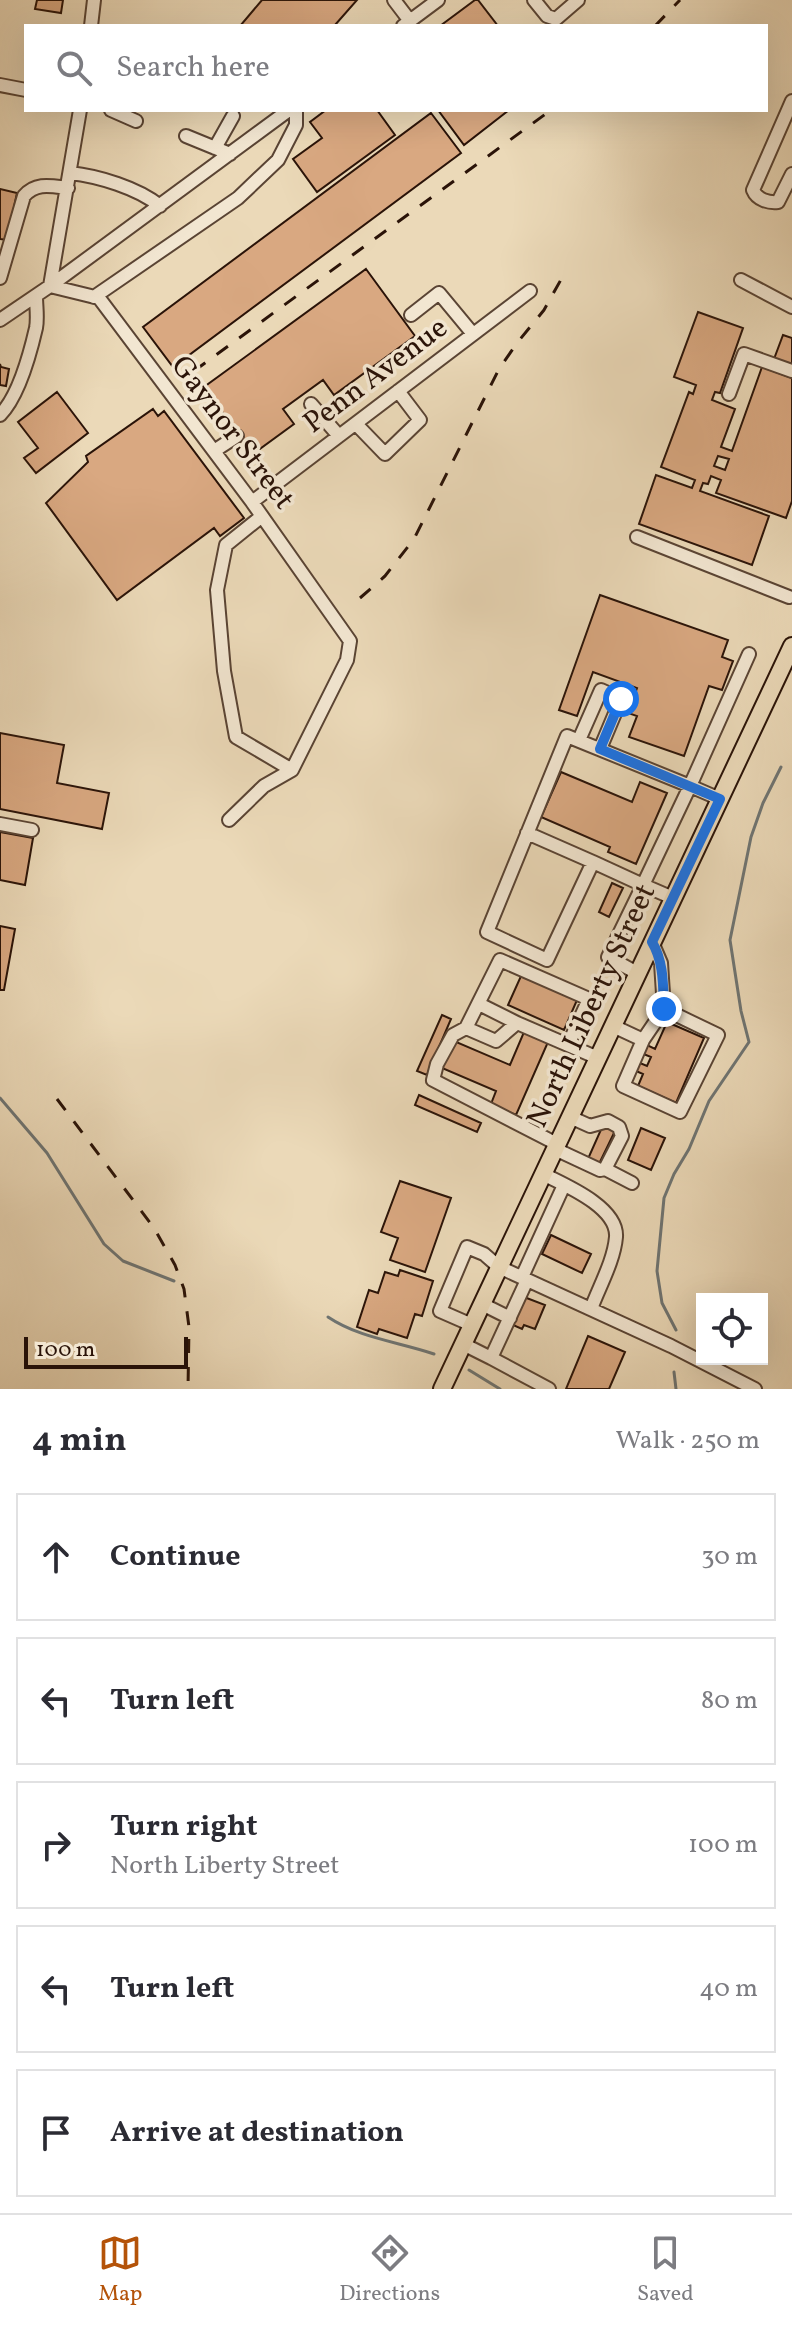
<!DOCTYPE html>
<meta charset="utf-8">
<style>
body{margin:0;font-family:Vollkorn,serif;background:#f2f2f3;color:#2b2b33}
.controls{position:absolute;right:24px;bottom:24px;display:grid;overflow:hidden;border-radius:0px;box-shadow:0 8px 32px #0002}
.controls button{width:72px;height:72px;display:grid;place-items:center;padding:0;border:0;border-bottom:2px solid #e1e1e2;background:#fff;color:#2b2b33;font:40px sans-serif}
.scale{position:absolute;left:24px;bottom:20px;width:164px;box-sizing:border-box;padding-left:8px;border:4px solid #2a1308;border-top:0;font-size:22px;line-height:28px;white-space:nowrap;color:#2a1308;-webkit-text-stroke:6px #f2e6d1;paint-order:stroke}
.stop{position:absolute;width:24px;height:24px;margin:-18px;border:6px solid #1a73e8;border-radius:50%;background:#fff}
.stop.end{background:#1a73e8;border-color:#fff;box-shadow:0 2px 8px #0008}
.list{margin:0;padding:0;list-style:none}
h2{display:flex;justify-content:space-between;align-items:center;height:104px;margin:0;padding:0 32px;font-size:34px}
h2 small{font-size:26px;font-weight:400;color:#7c7c81}
.list li{display:grid;grid-template-columns:52px 1fr auto;gap:24px;align-items:center;box-sizing:border-box;height:128px;margin:0 16px 16px;padding:0 16px;border:2px solid #e1e1e2;border-radius:0px}
.list b{display:block;font-size:30px;white-space:nowrap}
.list p{margin:0;font-size:26px;white-space:nowrap;color:#7c7c81}
.list em{font-size:26px;font-style:normal;color:#7c7c81}
.icon{flex:none;width:44px;height:44px;fill:none;stroke:currentColor;stroke-width:2;stroke-linecap:round;stroke-linejoin:round}
.map{position:relative;flex:none;width:792px;height:1389px;overflow:hidden}
.search{position:absolute;background:#fff;box-shadow:0 8px 32px #0002;left:24px;right:24px;top:24px;height:88px;display:flex;align-items:center;gap:20px;box-sizing:border-box;padding:0 28px;border-radius:0px;color:#7c7c81;font-size:30px}
.sheet{height:824px;background:#fff}
nav{display:flex;justify-content:space-around;align-items:center;box-sizing:border-box;height:112px;border-top:2px solid #e1e1e2;background:#fff;font-size:22px;color:#7c7c81}
nav a{display:grid;justify-items:center;gap:4px}
nav .on{color:#b45309}
.map>svg:first-child{display:block}
.lines{fill:none;stroke-linecap:round;stroke-linejoin:round}
.stream{stroke:#6f7573;stroke-width:3}
.building{fill:#d9a881;stroke:#2a1308;stroke-width:2;fill-rule:evenodd}
.minor-casing{stroke:#5a4434;stroke-width:16}
.major-casing{stroke:#2a1308;stroke-width:20}
.minor{stroke:#f2e6d1;stroke-width:12}
.major{stroke:#ebd9b8;stroke-width:16}
.rail{stroke:#2a1308;stroke-width:3;stroke-dasharray:14 14;stroke-linecap:butt}
.route{stroke:#1a73e8;stroke-width:10}
.labels{text-anchor:middle;dominant-baseline:central;stroke-width:7;stroke-linejoin:round;paint-order:stroke}
.street-label{font-size:30px;fill:#2a1308;stroke:#f2e6d1}
</style>
<div class="map">
<svg width="792" height="1389" viewBox="0 0 792 1389">
<rect width="100%" height="100%" fill="#ebd9b8"/>
<filter id="stains"><feTurbulence type="fractalNoise" baseFrequency=".0025" numOctaves="4"/><feColorMatrix values="0 0 0 0 .2 0 0 0 0 .09 0 0 0 0 .02 0 0 0 .5 -.17"/></filter>
<radialGradient id="worn" r=".72"><stop offset=".6" stop-color="#630" stop-opacity="0"/><stop offset="1" stop-color="#630" stop-opacity=".3"/></radialGradient>
<g class="lines">
<path class="stream" d="M0,1098l47,55 57,91 19,17 51,20
M328,1317c31,21 71,25 106,37
M676,1330l-14,-27 -5,-32 7,-73 10,-24 15,-25 20,-48 40,-59 -8,-31 -11,-71 21,-103 12,-34 18,-36
M469,1370l31,19
M674,1372l2,17"/>
</g>
<path class="building" d="M37,0h26l-2,13 -26,-4z
M262,0h95l-22,25 2,1h-97z
M475,0h3l20,26h-58z
M326,110h51l18,25 -78,57 -24,-33 29,-21 -12,-16z
M438,110h71l-45,35z
M431,113l30,40 -288,214 -30,-40z
M0,189l17,4 -10,47 -7,-1z
M366,269l49,67 -81,59 -11,-15 -40,29 11,15 -41,30 -49,-67z
M698,312l45,16 -23,65 -5,-1 -3,8 23,9 -14,38 11,4 30,-84 30,11v123l-6,17 -70,-25 5,-13 -10,-4 -3,8 -5,-1 -3,8 69,25 -17,49 -113,-41 17,-49 36,13 3,-8 -34,-13 28,-75 4,2 3,-9 -22,-8zM718,456l11,3 -4,11 -11,-4z
M783,335l9,3v26l-18,-5z
M0,364l1,3 8,2 -3,17 -6,-1z
M57,392l31,41 -52,40 -12,-15 14,-10 -20,-26z
M153,409l5,7 6,-5 80,107 -24,18 -6,-8 -97,72 -71,-97 42,-41 -2,-6z
M600,595l128,45 -6,17 11,4 -11,29 -13,-4 -25,70 -55,-19 8,-21 -9,-3 9,-25 -44,-16 -16,44 -18,-6z
M0,733l64,12 -7,38 52,10 -7,36 -102,-20z
M561,772l71,30 8,-20 27,11 -31,71 -28,-12 2,-5 -69,-30z
M0,832l33,6 -8,47 -25,-5z
M612,883l11,5 -14,29 -10,-5z
M0,926l15,3 -11,61h-4z
M521,976l56,24 -13,30 -56,-25z
M442,1015l9,4 -24,56 -10,-4z
M667,1022l37,16 -28,65 -38,-17 5,-12 -7,-3 4,-8 7,3 4,-9 -10,-4 4,-9 10,5z
M524,1032l24,10 -32,73 -25,-11 5,-13 -54,-23 12,-27 56,24z
M419,1095l62,28 -4,9 -62,-27z
M603,1125l12,6 -17,35 -11,-5z
M641,1128l24,10 -14,32 -23,-10z
M400,1181l51,17 -26,74 -35,-12 8,-22 -17,-6z
M551,1235l40,19 -9,19 -40,-19z
M400,1270l33,11 -11,35 -7,-2 -8,24 -28,-9 -2,5 -20,-7 12,-37 9,3 7,-21 13,4z
M524,1297l21,8 -10,24 -11,-4 -2,4 -9,-4z
M588,1336l37,16 -16,37h-43z"/>
<g class="lines">
<g class="minor-casing">
<path id="minor" d="M394,0l16,21
M534,0l13,16 9,3 22,-19
M91,26l3,-26
M403,26l35,-26
M0,85l26,5
M792,101l-39,89c4,10 16,13 25,12l14,-28
M80,110l-30,176 49,12 153,204 98,139 -3,19 -55,110 -28,16 -35,34
M111,110l25,11
M186,136l44,18
M215,148l18,-32
M70,173c28,3 68,15 90,33
M0,278l24,-82c12,-14 27,-10 44,-8
M741,280l51,27
M94,297l144,-99 40,-38 18,-35v-15
M411,315l28,-22 34,41
M0,320l50,-34 239,-176
M729,394l15,-40 48,17
M311,404l28,32
M0,415c19,-19 30,-61 36,-87 2,-10 0,-22 0,-32
M356,424l29,30 35,-34 -22,-29
M214,451l23,-15
M252,502l278,-211
M262,516l-36,29 -9,45 7,81 12,66 56,33
M637,537l152,60
M579,740l22,-50 20,9 -21,50
M0,824l32,6
M527,833l66,29 -46,98 -60,-28 80,-196 123,50 59,-132
M593,862l50,23 47,-99 30,13
M652,942l9,21 3,46
M637,973l-29,-16 35,-72 30,13
M479,1004l38,19
M613,1026l30,14 21,-31 54,26 -38,77 -57,-26 20,-46
M466,1028l34,-68 89,39 -21,46
M557,1144l-124,-64 4,-16 16,-29 13,-7 30,13 21,-18 81,35
M555,1149l45,21 5,-1 17,-33 -3,-9 -11,-6 -18,5 -20,-9
M605,1169l27,14
M543,1174c22,11 75,33 73,63 -2,24 -17,50 -25,72
M522,1277l42,-92
M482,1304l28,14
M472,1325l-32,-14 27,-64 17,7 15,13 172,79 84,43
M463,1344l28,14 36,-78
M491,1358l58,31"/>
</g>
<g class="major-casing">
<path id="major" d="M442,1389l350,-743"/>
</g>
<use href="#minor" class="minor"/>
<use href="#major" class="major"/>
<path class="rail" d="M655,26l25,-26
M194,371l357,-261
M360,598l25,-22 29,-37 85,-170 18,-26 27,-33 19,-34
M57,1099l97,129 21,37 9,24 5,38 -1,62"/>
</g>
<g class="lines">
<path class="route" d="M621,699l-21,50 120,50 -68,143c12,20 11,44 12,67"/>
</g>
<g class="labels">
<g class="street-label">
<text transform="translate(376 376) rotate(-37)">Penn Avenue</text>
<text transform="translate(232 433) rotate(53)">Gaynor Street</text>
<text transform="translate(592 1006) rotate(-65)">North Liberty Street</text>
</g>
</g>
<rect width="100%" height="100%" filter="url(#stains)"/>
<rect width="100%" height="100%" fill="url(#worn)"/>
</svg>
<div class="controls">
<button><svg class="icon" aria-label="locate" viewBox="0 0 24 24"><circle cx="12" cy="12" r="6"/><path d="M12 2v4M12 18v4M2 12h4M18 12h4"/></svg></button>
</div>
<div class="scale">100 m</div>
<div class="stop" style="left:621px;top:699px"></div>
<div class="stop end" style="left:664px;top:1009px"></div>
<div class="search"><svg class="icon" aria-label="search" viewBox="0 0 24 24"><circle cx="10" cy="10" r="6"/><path d="M15 15l6 6"/></svg>Search here</div>
</div>
<section class="sheet">
<h2>4 min<small>Walk · 250 m</small></h2>
<ul class="list">
<li><svg class="icon" aria-label="ahead" viewBox="0 0 24 24"><path d="M12 20V5M6 11l6-6 6 6"/></svg><div><b>Continue</b></div><em>30 m</em></li>
<li><svg class="icon" aria-label="left" viewBox="0 0 24 24"><path d="M17 20v-9H6M10 6l-5 5 5 5"/></svg><div><b>Turn left</b></div><em>80 m</em></li>
<li><svg class="icon" aria-label="right" viewBox="0 0 24 24"><path d="M7 20v-9h11M14 6l5 5-5 5"/></svg><div><b>Turn right</b><p>North Liberty Street</p></div><em>100 m</em></li>
<li><svg class="icon" aria-label="left" viewBox="0 0 24 24"><path d="M17 20v-9H6M10 6l-5 5 5 5"/></svg><div><b>Turn left</b></div><em>40 m</em></li>
<li><svg class="icon" aria-label="arrive" viewBox="0 0 24 24"><path d="M6 21V4h12l-3 4 3 4H6"/></svg><div><b>Arrive at destination</b></div></li>
</ul>
</section>
<nav>
<a class="on"><svg class="icon" aria-label="map" viewBox="0 0 24 24"><path d="M3 6l6-2 6 2 6-2v14l-6 2-6-2-6 2zM9 4v14M15 6v14"/></svg>Map</a>
<a><svg class="icon" aria-label="directions" viewBox="0 0 24 24"><path d="M12 3l9 9-9 9-9-9zM9 14v-3h6M13 9l2 2-2 2"/></svg>Directions</a>
<a><svg class="icon" aria-label="saved" viewBox="0 0 24 24"><path d="M7 4h10v16l-5-4-5 4z"/></svg>Saved</a>
</nav>
